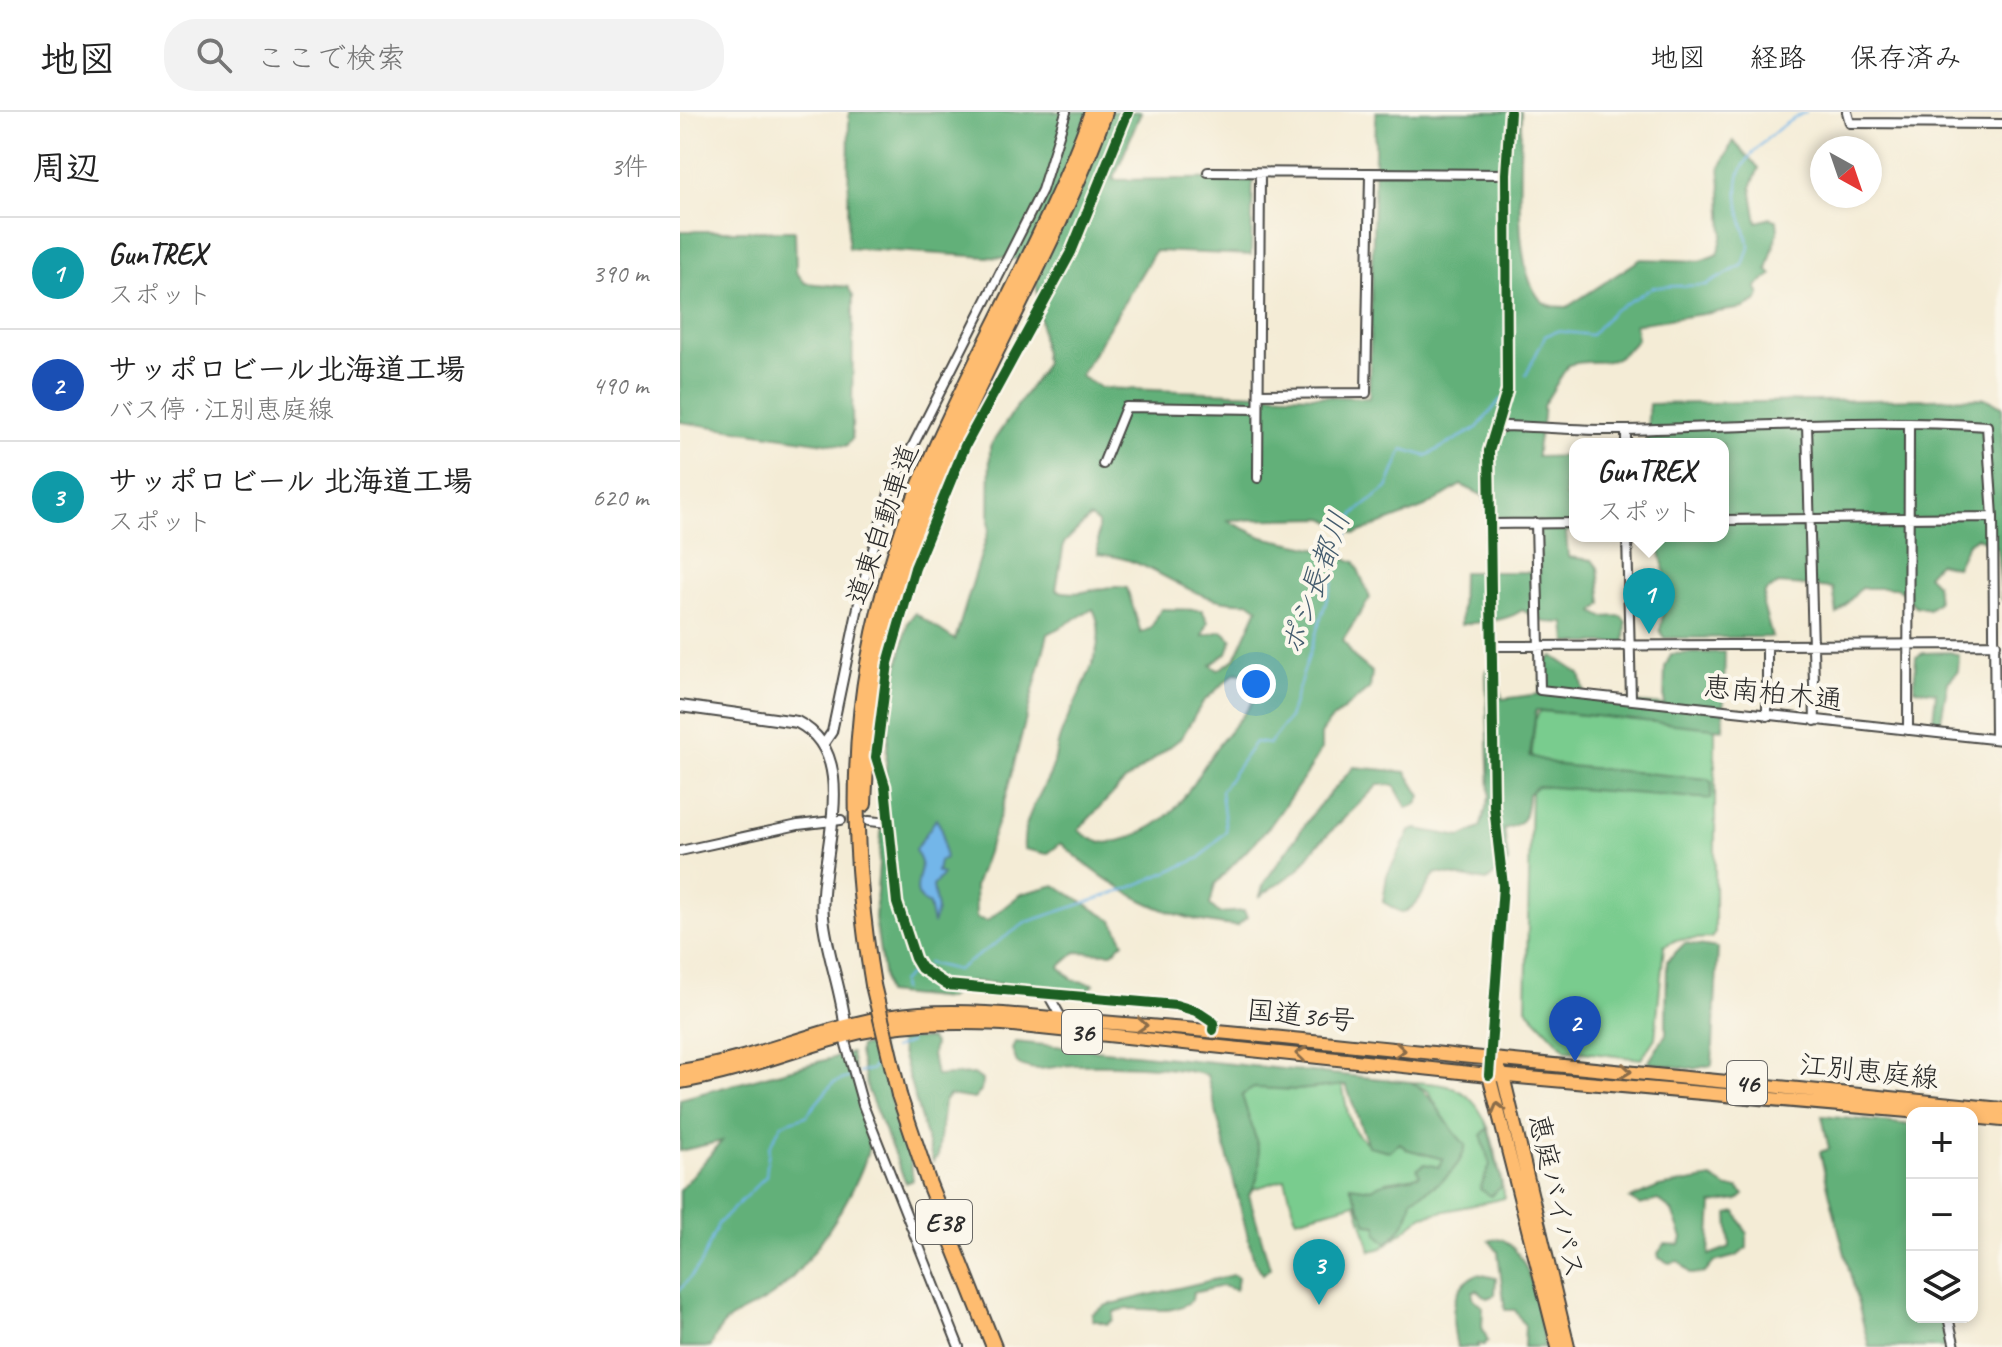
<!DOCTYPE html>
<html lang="ja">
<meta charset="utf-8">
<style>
body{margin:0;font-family:Caveat,"Klee One",sans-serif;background:#f2f2f2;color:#222}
.controls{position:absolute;right:24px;bottom:24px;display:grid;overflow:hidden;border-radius:16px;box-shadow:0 4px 12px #0003}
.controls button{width:72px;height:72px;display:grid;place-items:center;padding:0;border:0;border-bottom:2px solid #e0e0e0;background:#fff;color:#222;font:40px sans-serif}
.compass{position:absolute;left:1130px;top:24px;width:72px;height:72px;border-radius:50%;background:#fff;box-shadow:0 4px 12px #0003;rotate:140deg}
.you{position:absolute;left:576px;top:572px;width:28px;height:28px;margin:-20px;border:6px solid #fff;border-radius:50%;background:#1a73e8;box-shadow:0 0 0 12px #1a73e833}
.badge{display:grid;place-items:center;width:52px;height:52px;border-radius:50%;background:#1f6fb2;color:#fff;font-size:26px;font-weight:700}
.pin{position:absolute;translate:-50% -66px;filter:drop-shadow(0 2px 4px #0008)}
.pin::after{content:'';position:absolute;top:42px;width:28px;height:24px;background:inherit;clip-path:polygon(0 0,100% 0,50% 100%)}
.popup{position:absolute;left:889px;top:326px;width:160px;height:104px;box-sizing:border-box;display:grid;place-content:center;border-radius:16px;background:#fff;filter:drop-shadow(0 2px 6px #0005);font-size:26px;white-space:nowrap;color:#767676}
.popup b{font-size:30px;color:#222}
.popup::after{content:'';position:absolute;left:50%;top:100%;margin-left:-16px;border:16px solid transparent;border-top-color:#fff}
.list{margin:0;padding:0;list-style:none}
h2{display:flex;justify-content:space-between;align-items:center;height:104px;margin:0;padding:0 32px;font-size:34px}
h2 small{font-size:26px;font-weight:400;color:#767676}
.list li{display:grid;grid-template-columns:52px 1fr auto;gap:24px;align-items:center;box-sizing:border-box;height:112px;padding:0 32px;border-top:2px solid #e0e0e0}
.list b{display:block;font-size:30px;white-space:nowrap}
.list p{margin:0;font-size:26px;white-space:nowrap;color:#767676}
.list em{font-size:26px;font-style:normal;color:#767676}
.icon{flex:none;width:44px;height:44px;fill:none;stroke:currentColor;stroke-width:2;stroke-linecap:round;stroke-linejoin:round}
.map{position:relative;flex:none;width:1322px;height:1235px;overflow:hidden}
header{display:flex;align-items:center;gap:48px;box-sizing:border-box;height:112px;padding:0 40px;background:#fff;border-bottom:2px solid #e0e0e0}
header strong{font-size:38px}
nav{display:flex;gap:44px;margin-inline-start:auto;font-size:28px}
.search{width:560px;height:72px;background:#f2f2f2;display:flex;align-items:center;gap:20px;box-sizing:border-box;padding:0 28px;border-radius:32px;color:#767676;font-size:30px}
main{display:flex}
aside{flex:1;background:#fff}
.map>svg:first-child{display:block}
.green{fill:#79cc8e;stroke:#527c5c;stroke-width:2}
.forest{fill:#62b079;stroke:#466e52;stroke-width:2;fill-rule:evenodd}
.water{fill:#73b6e9;stroke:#4f708a;stroke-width:2}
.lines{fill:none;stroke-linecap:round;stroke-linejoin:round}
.stream{stroke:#73b6e9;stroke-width:2}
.minor-tunnel{stroke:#ccc5b4;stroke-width:8;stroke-dasharray:8 4;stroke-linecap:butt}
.minor-casing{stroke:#494845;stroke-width:12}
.tertiary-casing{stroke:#494845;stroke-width:14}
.primary-casing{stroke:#494845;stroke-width:16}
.trunk-casing{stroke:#494845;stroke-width:16}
.motorway-casing{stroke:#494845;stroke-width:18}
.minor{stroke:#fff;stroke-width:8}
.tertiary{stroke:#fff;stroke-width:10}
.primary{stroke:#febc70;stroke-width:12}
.trunk{stroke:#febc70;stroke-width:12}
.motorway{stroke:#febc70;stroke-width:14}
.motorway-bridge-casing{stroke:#494845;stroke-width:18;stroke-linecap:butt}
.motorway-bridge{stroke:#febc70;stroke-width:14}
.cycleway-casing{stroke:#fbf7ec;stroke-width:15}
.cycleway{stroke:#1b5e20;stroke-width:10}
.oneway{stroke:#8a6c4a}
.labels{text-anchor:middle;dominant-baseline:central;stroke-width:8;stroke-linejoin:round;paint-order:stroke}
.shield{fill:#fbf7ec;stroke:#696865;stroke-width:2}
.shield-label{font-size:26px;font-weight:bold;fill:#2b2b2b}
.street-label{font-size:28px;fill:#2b2b2b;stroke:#fbf7ec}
.water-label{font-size:30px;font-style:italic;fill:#445c6e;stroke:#fbf7ec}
</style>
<header>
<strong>地図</strong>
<div class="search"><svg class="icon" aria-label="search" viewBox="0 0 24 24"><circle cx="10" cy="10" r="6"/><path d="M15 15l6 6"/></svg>ここで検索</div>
<nav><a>地図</a><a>経路</a><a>保存済み</a></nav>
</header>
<main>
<aside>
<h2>周辺<small>3件</small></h2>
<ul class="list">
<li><span class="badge" style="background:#0f9aa8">1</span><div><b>GunTREX</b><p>スポット</p></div><em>390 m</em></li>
<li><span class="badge" style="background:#1a4fb4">2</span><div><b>サッポロビール北海道工場</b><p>バス停 · 江別恵庭線</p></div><em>490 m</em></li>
<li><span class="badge" style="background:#0f9aa8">3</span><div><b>サッポロビール 北海道工場</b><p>スポット</p></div><em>620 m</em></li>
</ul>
</aside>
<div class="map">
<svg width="1322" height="1235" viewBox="0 0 1322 1235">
<rect width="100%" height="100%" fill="#fbf7ec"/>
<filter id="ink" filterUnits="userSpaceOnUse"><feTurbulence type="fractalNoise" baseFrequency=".0125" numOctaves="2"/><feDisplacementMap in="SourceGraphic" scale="16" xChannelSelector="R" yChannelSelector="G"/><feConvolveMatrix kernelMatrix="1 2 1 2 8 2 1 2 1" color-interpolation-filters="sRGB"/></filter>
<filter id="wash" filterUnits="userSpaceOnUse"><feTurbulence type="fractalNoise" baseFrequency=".006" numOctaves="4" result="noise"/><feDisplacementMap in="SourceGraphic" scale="32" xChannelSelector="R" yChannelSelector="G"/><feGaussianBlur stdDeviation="1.8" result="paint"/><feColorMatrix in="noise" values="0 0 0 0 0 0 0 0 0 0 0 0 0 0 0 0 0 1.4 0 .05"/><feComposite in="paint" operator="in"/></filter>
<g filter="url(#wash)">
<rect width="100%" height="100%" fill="#f4ecd6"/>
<path class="green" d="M860,599l175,16v206l-4,5 -35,2 -12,6 -9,92 -14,21 -75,-9 -40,-42 6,-257 3,-31z
M731,970c15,1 35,1 49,9 34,20 36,72 45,107l-82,18 -41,32 -11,3 -15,-48 -60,16 -11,-40 -38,12 -7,-100 9,-4 49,3 44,-6c8,36 5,57 47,67l11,-9 51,-12 -23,-39z"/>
<path class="forest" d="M169,0h292l-28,68 140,-2 -2,77 -96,-4 -75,125 21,12 268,10 7,-286h145c1,39 -13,174 27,193 5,2 13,2 19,2l74,-48 59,2 18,-7 5,-20 -3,-66 13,-27 26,27 -8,19 6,35 14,-4 6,3 1,10 -11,39 5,5 -16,12 4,8 -4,7 -12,6 -109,16 2,16c-30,33 -33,16 -69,25l-25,41c2,18 -7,31 -6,51l38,-1v22h-10v19l10,2v30l-9,3 2,25 24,3 6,8 4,36 -8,8 9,5 18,-1 5,6 -1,21h-58l-2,-20 -20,-1 -23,-12c-15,12 -42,11 -61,15l1,-53h78l-1,-51h-44l-8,-8 -3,-17 -23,-11 -36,22 -70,27 -30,-16 -99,2 36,17 62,13 31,12 15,36 -27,42 11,17 18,15 -2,16 -40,33 -9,13v16l-15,25 -37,52 -54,57 -5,21 9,8 25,-2 3,6 -10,9c-69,-5 -125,-36 -176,-83l-14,11 -23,-5c-2,-30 14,-49 26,-75 6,-13 6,-29 12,-42 13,-36 51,-86 31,-123l-45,25 -46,176 -27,76 1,32 11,3 34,-27 34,-9 58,36 11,21 -12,11 -36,-1 -17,15 14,13 21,4 -6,8 -119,-11 -21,18 -62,-6 -11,-75 16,-221 17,-75 7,-9 40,27 34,-111 1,-83 55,-81 -11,-105 -186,-12zM410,405l8,6v31c62,5 88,52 152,48l8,6 -23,51 -17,11 -7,-5 16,-12 5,-14 -10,-8 -19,5 5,-14 -6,-12 -41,-1 -10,19 -10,5 -14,-45c-25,-5 -47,11 -71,2l8,-47zM555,561l10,1 14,14c-12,27 -19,29 -35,50 -36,44 -37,78 -96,100 -22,8 -32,6 -50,-8l46,-48 57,-44 22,-36z
M0,119h115l1,41 9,11 43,4 5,9 -1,143 -6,7 -166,-24z
M1305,286l17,8v195l-5,-53 -20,-11 -9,6 -12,24 -18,-4 -11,12 9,9 2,18 -9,7 -14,-3 -17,-18h-37l-24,26 -4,-26 -55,-4 -13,8 -2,13 9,32 -108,1 -4,-7 8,-46 -12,-49h67v-92h-77l3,-40z
M1045,540l-2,77 -187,-19 -6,46 29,9 149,14 4,4 -1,16 -174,-13 -9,8c-2,22 -1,29 -24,35l4,34 -21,18 -51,-8c-13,16 -14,31 -34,40l-19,-11 4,-27 23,-44 7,-2 44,8 19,-9 10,-33 -4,-125 10,-3 6,32 37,-5 6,-32 8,-6 27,18 6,24 78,7 1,-38 6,-13z
M1270,540l9,3 -1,16 -10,11 -8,43 -3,1 -4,-6 3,-28 -22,-3 2,-32 7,-4z
M674,655l52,5 15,24 -4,8 -10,4 -13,-23 -15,-1 -62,61 -19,25 -38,26 4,-13 53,-75z
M1005,831l33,5 -6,117 -19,4 -45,-6 18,-29 1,-73z
M218,927h32l4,5 -2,10 4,22 38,-2 8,6 -1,11 -7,8 -25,-4 -5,6 -6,55 -5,6z
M335,930l396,40c26,15 33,43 55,63 -6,27 -31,42 -54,54 -3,20 -9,30 -25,44l-10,-9v-9l-10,-1 -17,-38 22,3c13,-11 32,-7 48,-14l-3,-7 8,-4 14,3 4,-8 -37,-10 -6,-6 -11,8 -21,-5 -22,-61 -48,5 -44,-2 -12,7c9,35 30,67 7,100l21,73 -7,6 -9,-13 -47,-186c-42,-10 -88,-11 -131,-10 -23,0 -39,10 -59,-2l-5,-14z
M199,933l16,73 14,31 4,31 -7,3 -38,-92 -9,-38 1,-7z
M171,941c3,19 20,82 17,97 -9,40 -64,125 -98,147 -26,18 -47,15 -59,50h-31v-157l42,-49 -42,10v-52z
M1142,1004l90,9v192h33l7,30h-83c-16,-66 -35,-129 -49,-195l9,-3z
M808,1016l14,58 -11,10 -11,-7 10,-24 -9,-30z
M1032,1066l16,10h10l6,7 -6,5 -26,4 -3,51 21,-8 -2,-33 8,-2 11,22v14l-10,8 -23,6 -9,11 -14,1 -12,-13 -10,2 -10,-5 -1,-5 7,-9 15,1 2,-7 -10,-27 -14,-11 -18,5 -10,-6 29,-12z
M822,1127c33,19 35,73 43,108h-21l1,-21 -10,-16h-10l-7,-58 -9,-12z
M798,1162l18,4 -1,17 -8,3 -9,-8 -5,1v7l10,9 -1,20 6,14 -4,4 -7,-1 1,3h-21c-6,-26 -9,-61 21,-73z
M553,1163l5,3 -2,12 -14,-4 -29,7 -1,7c-24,20 -53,2 -78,12l-1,8 -6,4 -14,-4 -1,-6 15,-9z"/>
<path class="water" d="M256,707l6,10 3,29 -6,3 -2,11 6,2 -10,12 4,24 -4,14 -4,-19c-21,-11 -8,-25 -8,-42 -1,-5 -4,-9 -6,-13z"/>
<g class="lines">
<path class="stream" d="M846,263l19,-39 12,-5 34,4 22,-24 40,-24 53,-2 37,-20 7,-20c-8,-21 -15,-46 -11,-68 5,-23 46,-56 67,-65
M247,851l30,7 70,-48 100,-33 73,-31 26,-27 -5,-40 34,-49 14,2 20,-26 65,-204 33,-26 16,-39 23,7 51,-28 24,-29
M222,878l-1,-8 11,-10
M213,937l17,-7
M179,961l13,-4 11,-16
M0,1178l20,-25 18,-41 48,-48 3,-29 13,-23 24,-8 27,-33 20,-7"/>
</g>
</g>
<g filter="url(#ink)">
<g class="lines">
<path class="minor-tunnel" d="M161,708l28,1"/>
<g class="minor-casing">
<path id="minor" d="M448,0l-57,140 -106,194 -50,122 -27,95 -12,94 9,29 12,117 18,55 6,10 26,17 229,20 20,6 18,12 -1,7
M1167,0l3,11 152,1
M528,60l298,2
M579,282l107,-1 4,-219
M1127,312l8,297
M816,317l10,-3c40,1 81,5 122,4 120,-3 239,-12 359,-4l6,91 2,222
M946,318v14
M423,352l23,-57 132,2
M578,366l2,-305
M1043,408l270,-3
M856,411l4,167 462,50
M811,412l84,-1
M947,424l4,163
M1087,533v71
M811,534l505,-2
M1228,618l1,-307
M143,633l9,-13 30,-144 27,-95 153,-303 24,-78
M189,709l20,2
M0,739l118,-26 43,-5
M369,884l13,23
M165,929l18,64 96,242
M809,963l14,-189 -9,-80 -5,-355 18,-60 -1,-217 4,-62
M1268,1205l7,30"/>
</g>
<g class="tertiary-casing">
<path id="tertiary" d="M0,594l117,16c68,34 20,137 26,195 4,39 20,76 23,115"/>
</g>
<g class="primary-casing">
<path id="primary" d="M813,947l509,50
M816,963l435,38
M1292,1005l30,3"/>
</g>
<g class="trunk-casing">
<path id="trunk" d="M0,959c82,-12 157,-53 240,-58 61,-4 121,5 181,9 131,10 261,24 392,37l10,17 65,271
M0,970c57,-9 110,-31 165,-46 52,-14 105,-14 158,-12l486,51 69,272"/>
</g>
<g class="motorway-casing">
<path id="motorway" d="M184,692c3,-66 8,-134 26,-198 50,-174 154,-325 215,-494
M193,873c-33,-196 -19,-356 63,-538 50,-112 114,-219 156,-335
M219,983l30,89 65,163"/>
</g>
<use href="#minor" class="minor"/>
<use href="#tertiary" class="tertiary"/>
<use href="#primary" class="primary"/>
<use href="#trunk" class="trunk"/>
<use href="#motorway" class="motorway"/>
<g class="motorway-bridge-casing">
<path id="motorway-bridge" d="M193,873l26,110"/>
</g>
<use href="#motorway-bridge" class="motorway-bridge"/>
<g class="cycleway-casing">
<path id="cycleway" d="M448,0l-57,140 -106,194 -50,122 -27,95 -12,94 9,29 12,117 18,55 6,10 26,17 229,20 20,6 18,12 -1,7
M809,963l14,-189 -9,-80 -5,-355 18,-60 -1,-217 4,-62"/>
</g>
<use href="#cycleway" class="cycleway"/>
</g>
<defs><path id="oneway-chevron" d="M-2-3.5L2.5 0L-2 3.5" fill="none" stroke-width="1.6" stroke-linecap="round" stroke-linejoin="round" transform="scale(2)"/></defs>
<g class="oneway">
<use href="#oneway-chevron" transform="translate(462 913) rotate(4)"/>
<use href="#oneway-chevron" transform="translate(720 938) rotate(6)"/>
<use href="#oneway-chevron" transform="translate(621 942) rotate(-174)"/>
<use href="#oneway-chevron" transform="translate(946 959) rotate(6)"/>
<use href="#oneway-chevron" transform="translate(818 996) rotate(-105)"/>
</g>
</g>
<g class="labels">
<g class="shield">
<rect x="382" y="898" width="40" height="44" rx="6"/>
<rect x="1047" y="949" width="40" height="44" rx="6"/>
<rect x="236" y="1088" width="56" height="44" rx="6"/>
</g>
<g class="shield-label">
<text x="402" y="920">36</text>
<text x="1067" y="971">46</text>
<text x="264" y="1110">E38</text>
</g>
<g class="street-label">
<text transform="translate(202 412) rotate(-71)">道東自動車道</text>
<text transform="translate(1093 581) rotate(6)">恵南柏木通</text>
<text transform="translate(621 903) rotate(6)">国道36号</text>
<text transform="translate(1189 959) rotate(6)">江別恵庭線</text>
<text transform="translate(877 1084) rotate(77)">恵庭バイパス</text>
</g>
<g class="water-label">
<text transform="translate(635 471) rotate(-70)">ポシ長都川</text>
</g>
</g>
</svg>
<div class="controls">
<button>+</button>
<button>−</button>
<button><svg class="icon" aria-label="layers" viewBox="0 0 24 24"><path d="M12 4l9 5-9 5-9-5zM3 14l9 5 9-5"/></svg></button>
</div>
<svg class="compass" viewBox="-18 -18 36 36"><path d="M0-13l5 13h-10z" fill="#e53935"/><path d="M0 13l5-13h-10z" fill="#767676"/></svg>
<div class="you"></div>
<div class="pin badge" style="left:969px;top:522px;background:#0f9aa8">1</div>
<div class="popup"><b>GunTREX</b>スポット</div>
<div class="pin badge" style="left:895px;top:950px;background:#1a4fb4">2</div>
<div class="pin badge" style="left:639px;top:1193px;background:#0f9aa8">3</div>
</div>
</main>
